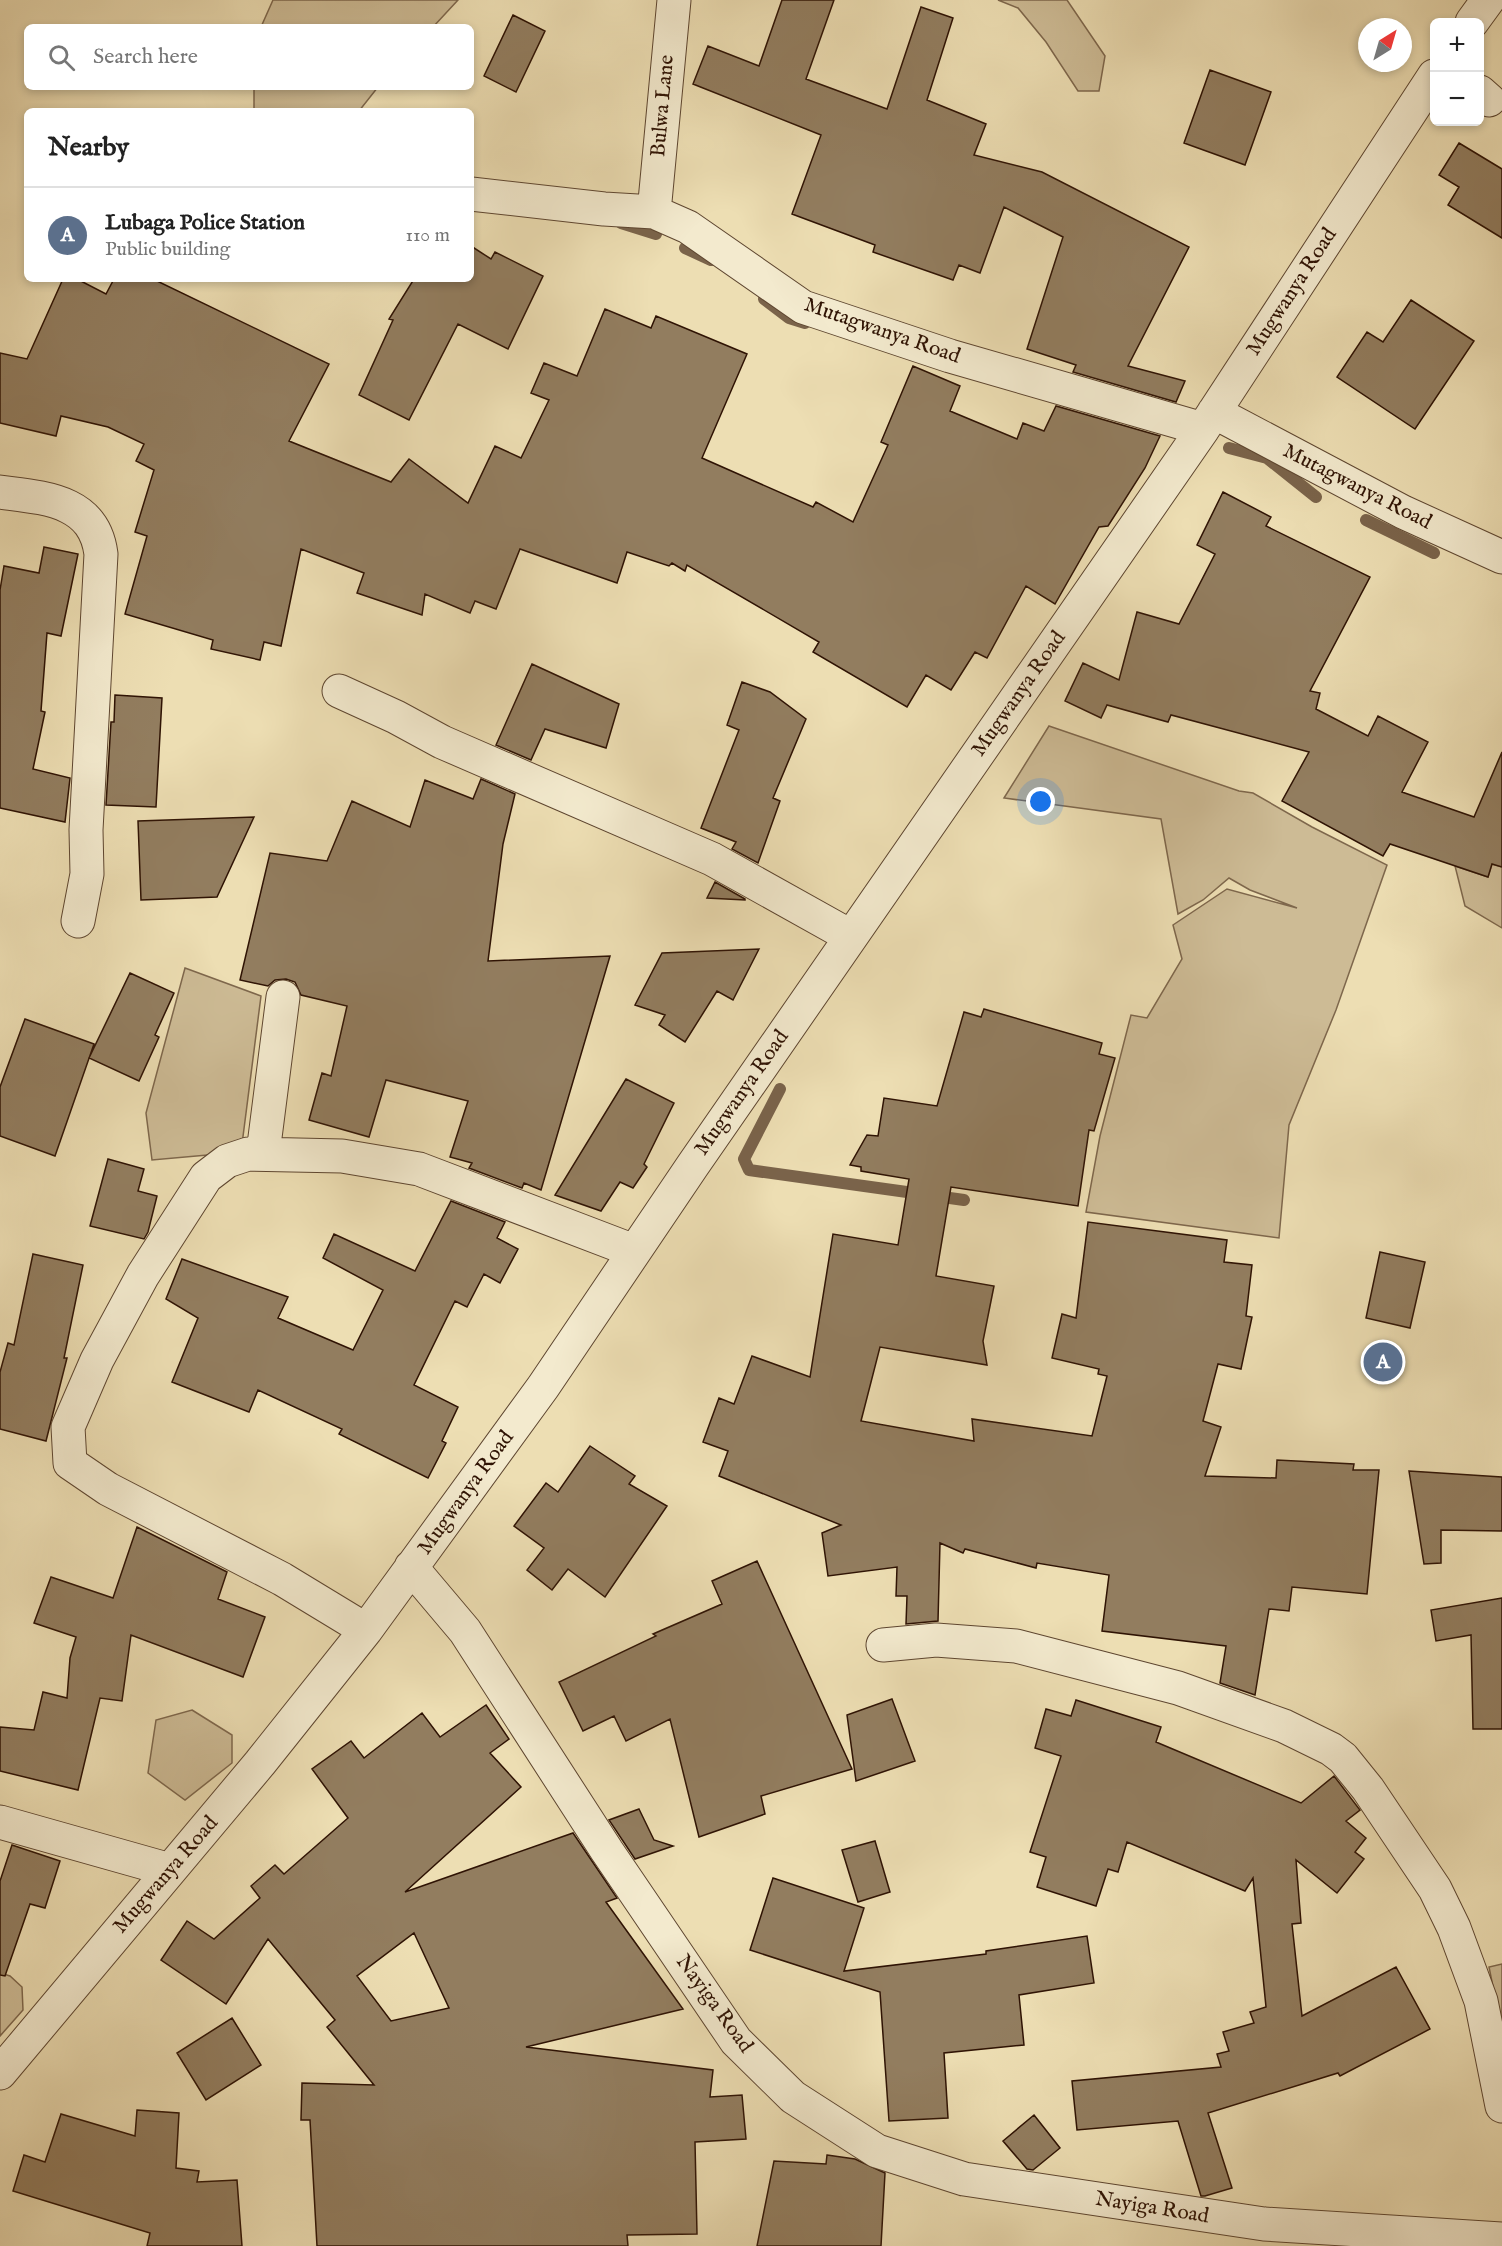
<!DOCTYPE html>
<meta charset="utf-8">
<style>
body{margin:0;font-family:"IM FELL English",serif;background:#f2f2f2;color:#222}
.controls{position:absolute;right:18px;top:18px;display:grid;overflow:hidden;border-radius:9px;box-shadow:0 3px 9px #0003}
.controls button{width:54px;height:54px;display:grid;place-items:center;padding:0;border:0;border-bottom:2px solid #e0e0e0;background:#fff;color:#222;font:30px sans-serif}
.compass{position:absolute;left:1358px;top:18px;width:54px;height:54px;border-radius:50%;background:#fff;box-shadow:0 3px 9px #0003;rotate:37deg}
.you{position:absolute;left:1041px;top:802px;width:21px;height:21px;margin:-15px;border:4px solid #fff;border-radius:50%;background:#1a73e8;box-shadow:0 0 0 9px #1a73e833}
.badge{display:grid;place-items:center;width:39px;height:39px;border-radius:50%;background:#7c3aed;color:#fff;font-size:20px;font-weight:700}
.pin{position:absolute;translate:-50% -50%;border:3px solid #fff;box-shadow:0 2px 6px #0006}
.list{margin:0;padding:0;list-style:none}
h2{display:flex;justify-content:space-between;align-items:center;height:78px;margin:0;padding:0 24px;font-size:26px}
h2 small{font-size:20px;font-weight:400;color:#767676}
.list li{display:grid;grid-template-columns:39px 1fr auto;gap:18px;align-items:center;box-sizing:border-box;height:96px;padding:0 24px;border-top:2px solid #e0e0e0}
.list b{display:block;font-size:22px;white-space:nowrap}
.list p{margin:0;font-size:20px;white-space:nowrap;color:#767676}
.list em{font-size:20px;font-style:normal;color:#767676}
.icon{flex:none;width:33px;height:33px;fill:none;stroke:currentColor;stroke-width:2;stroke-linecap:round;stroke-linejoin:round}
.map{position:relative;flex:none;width:1502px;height:2246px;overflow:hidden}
.search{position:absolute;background:#fff;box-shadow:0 3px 9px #0003;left:24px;top:24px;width:450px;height:66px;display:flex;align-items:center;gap:15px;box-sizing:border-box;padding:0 21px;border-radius:9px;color:#767676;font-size:22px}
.panel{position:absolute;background:#fff;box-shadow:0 3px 9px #0003;left:24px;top:108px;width:450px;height:174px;border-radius:9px}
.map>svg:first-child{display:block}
.green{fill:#cdbb95;stroke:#7e674c;stroke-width:1.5}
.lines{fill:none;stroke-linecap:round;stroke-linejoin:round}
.stream{stroke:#7a634a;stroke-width:12}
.building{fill:#927d5f;stroke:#2f1304;stroke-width:1.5;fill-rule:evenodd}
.minor-casing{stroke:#5e4630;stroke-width:35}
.minor{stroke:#f3eace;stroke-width:33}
.labels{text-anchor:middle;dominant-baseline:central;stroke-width:4.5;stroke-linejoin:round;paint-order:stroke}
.street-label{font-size:21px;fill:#2f1304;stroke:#f3eace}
</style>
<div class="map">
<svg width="1502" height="2246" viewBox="0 0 1502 2246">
<rect width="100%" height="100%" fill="#eddeb3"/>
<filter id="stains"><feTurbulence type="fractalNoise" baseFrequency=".00333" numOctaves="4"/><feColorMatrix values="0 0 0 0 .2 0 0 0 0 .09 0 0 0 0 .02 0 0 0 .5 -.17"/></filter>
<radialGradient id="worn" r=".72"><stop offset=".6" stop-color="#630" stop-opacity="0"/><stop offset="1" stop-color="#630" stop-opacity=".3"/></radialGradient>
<path class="green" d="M273,0h185l-25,27h-172z
M998,0h69l38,56 -6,35h-21l-32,-49 -28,-34z
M254,87h124l-19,24h-105z
M1049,726l190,65 14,2 59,34 75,38 -51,145 -47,115 -10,113 -193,-26 14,-76 31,-121 16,3 35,-59 -9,-34 54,-36 70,19 -47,-18 -21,-12 -26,22 -25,14 -17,-95 -157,-21z
M1492,864l10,3v61l-37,-22 -10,-40 33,11z
M185,968l76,28 -20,156 -89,8 -6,-47z
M192,1710l40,25v28l-47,37 -37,-27 8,-53z
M1502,1964v67l-13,-64z
M0,1973l10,3 12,11 1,23 -23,26z"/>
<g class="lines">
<path class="stream" d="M621,223l35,11
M685,248l26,12
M764,299l25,19 16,5
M1229,448l38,10 49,39
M1366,520l68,33
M780,1089l-36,70 5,11 215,30"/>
</g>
<path class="building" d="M782,0h52l-28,79 81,30 34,-102 32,11 -26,82 59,24 -12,31 68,17 147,75 -61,119 57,15 -9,21 -103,-30 3,-7 -49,-16 36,-112 -59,-30 -24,66 -21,-8 -6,15 -80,-28 2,-7 -83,-31 29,-79 -128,-51 15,-38 51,20z
M513,15l32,16 -29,61 -32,-16z
M1210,70l61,22 -26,73 -61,-22z
M1459,143l43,26v69l-54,-33 11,-18 -20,-12z
M471,246l20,13 4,-7 48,24 -35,73 -50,-25 -49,96 -50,-25 34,-75 -4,-1 25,-40h57z
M63,279h14l29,15 8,-15h39l176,85 -40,77 102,41 18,-23 59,44 27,-57 26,12 28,-58 -18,-7 13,-30 33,13 28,-67 46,19 5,-12 91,38 -45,104 111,49 3,-5 37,20 35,-77 -7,-3 32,-76 47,20 -10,25 67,28 6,-16 21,8 12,-25 104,30 -15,32 -37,58 -9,1 -44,77 -29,-18 -39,72 -12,-6 -24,38 -25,-15 -19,32 -94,-55 6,-10 -132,-77 -2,6 -13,-8 -3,3 -42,-14 -10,31 -97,-34 -24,60 -21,-8 -5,12 -45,-19 -3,21 -65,-22 7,-20 -63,-24 -20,97 -17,-4 -4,18 -49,-11 2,-9 -88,-26 22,-78 -12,-4 19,-62 -18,-9 8,-17 -36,-17 -47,-11 -5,20 -56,-13v-70l27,6z
M1411,300l63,41 -59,88 -78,-52 30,-45 16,10z
M1223,492l48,25 -5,9 104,51 -60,114 10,2 -4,16 52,27 10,-20 50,26 -26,50 72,25 28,-65v115l-10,-3 -4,13 -98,-33 -7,12 -101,-55 27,-49 -138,-37 -3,7 -61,-17 -6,13 -36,-17 18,-38 36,17 18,-68 42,12 36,-70 -18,-9z
M44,547l34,7 -17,82 -14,-3 -6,78 4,1 -12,57 37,9 -5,44 -65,-14v-218l4,-24 35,7z
M532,664l87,40 -13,44 -61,-19 -14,31 -35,-15z
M742,682l28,10 36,27 -33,79 7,3 -22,62 -26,-14 4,-7 -35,-14 38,-98 -12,-5z
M115,695l47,3 -6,109 -50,-2 5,-83h3z
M481,779l34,15 -12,50 -15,117 122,-5 -69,234 -17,-7 -2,5 -53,-20 3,-5 -22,-6 18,-56 -82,-21 -17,57 -60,-17 13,-47 9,3 16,-70 -46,-11 -6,-13 -9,-3 -11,1 -7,6 -28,-6 30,-127 57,8 25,-60 58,26 15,-47 48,19z
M254,817l-37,80 -76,3 -3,-79z
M715,882l30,17v1l-38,-2z
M759,949l-26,51 -16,-9 -32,51 -26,-17 6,-10 -30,-10 27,-52z
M130,973l44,20 -19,42 4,2 -20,44 -50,-23z
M984,1009l118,34 -3,11 16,4 -21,73 -5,-1 -11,76 -127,-19 -15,89 58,10 -11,55 4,24 -107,-18 -19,74 113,20 -2,-22 120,17 15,-60 -9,-2 1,-5 -47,-11 10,-44 14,4 12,-96 139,18 -3,22 28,3 -6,51 6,1 -11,52 -23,-5 -15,57 18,6 -16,49 71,2 1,-18 77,4 -1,6h26l-12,124 -75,-7 -3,24 -20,-2 -14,86 -35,-12 6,-37 -124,-15 7,-56 -72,-12 -1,5 -71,-19 -2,4 -23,-10 -2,78 -32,3 1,-28h-11l1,-29 -69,9 -6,-43 19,-8 -122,-49 9,-25 -25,-9 16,-44 15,6 18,-48 58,21 23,-143 65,11 11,-66 -48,-8v-4l-11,-2 17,-30 11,1 6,-38 53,8 27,-94 17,5z
M25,1019l69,25 -39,112 -55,-20v-49z
M626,1079l48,24 -30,61 3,3 -14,21 -13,-6 -19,29 -46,-16z
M108,1159l36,10 -6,22 19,5 -9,36 -4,7 -54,-13z
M451,1201l54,21 -8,16 21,11 -18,34 -16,-9 -17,33 -12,-6 -41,84 44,22 -16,34 4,2 -18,35 -89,-44 3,-5 -84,-39 -9,22 -77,-30 26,-64 -32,-19 16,-40 106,38 -10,21 75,32 30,-60 -60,-32 11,-24 81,37z
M1380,1252l45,10 -15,66 -44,-10z
M33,1254l50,11 -19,93h3l-21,83 -46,-12v-57l8,-29 6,2z
M590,1446l45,30 -6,8 38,22 -62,91 -37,-28 -16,21 -25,-20 17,-22 -30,-22 32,-43 12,9z
M1409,1471l93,6v54l-61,-1v33l-17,1z
M137,1527l90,45 -9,27 47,18 -22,60 -112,-42 -9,66 -22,-3 -22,92 -78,-19v-44l34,3 9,-38 24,6 3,-40 6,-21 -42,-14 17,-46 62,21z
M757,1561l95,208 -91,27 4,18 -66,23 -29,-118 -44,22 -12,-25 -31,15 -24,-49 97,-46 -3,-2 69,-30 -10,-23z
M1502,1598v131h-29l-2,-94 -35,6 -5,-31z
M892,1699l23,62 -59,20 -9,-66z
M1076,1700l85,27 -5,15 145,61 33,-27 26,34 -14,11 20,17 -11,14 9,7 -27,34 -41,-33 5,63 -9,1 10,92 94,-49 34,62 -90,47 -2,-3 -130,40 24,75 -27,8h-4l-23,-75 -101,9 -5,-49 149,-14 -4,-13 12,-3 -6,-19 31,-9 -4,-11 16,-5 -13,-129 -8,13 -118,-49 -9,30 -10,-3 -12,37 -59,-19 9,-30 -16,-5 31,-96 -26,-8 11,-39 25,7z
M486,1705l23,34 -19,14 31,34 -116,105 168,-59 44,65 -11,4 77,107 -157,38 187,23 -3,27 32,-2 4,44 -51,3 2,92 -70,1 1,11h-311l-7,-126h-9l1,-37 72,2 -47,-58 8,-7 -67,-81 -42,65 -65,-44 26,-39 27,18 46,-41 -9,-12 24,-21 9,9 64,-56 -36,-49 39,-28 13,17 58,-45 18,24zM414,1933l35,75 -58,13 -34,-45z
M639,1809l15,31 19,6 -38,13 -26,-39z
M875,1841l15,51 -32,10 -16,-52z
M12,1845l48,16 -15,47 -15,-4 -25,72 -5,-1v-94z
M773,1878l91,30 -20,63 142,-17v-3l101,-15 7,47 -75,12 5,50 -80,8 4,65 -59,3 -9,-129 -130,-42z
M232,2018l29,47 -55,35 -29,-47z
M137,2110l42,3 -3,55 23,3 -2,11 40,-2 5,66h-95l3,-13 -137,-42 11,-36 21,7 16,-48 74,22z
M1034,2115l26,33 -27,22 -6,-1 -24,-28z
M827,2155l28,4 30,14 -4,73h-124l17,-85 52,3z"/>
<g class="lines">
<g class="minor-casing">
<path id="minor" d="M1472,22l16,-22
M1480,92l9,8
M471,194l133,15 50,3 34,15 115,80 147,49 253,73
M654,212l20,-212
M1214,412l189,100 99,45
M0,492c45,6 94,8 101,62l-15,276 1,44 -9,47
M339,691l57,26 46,25 270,117 138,77
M263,1153l20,-156
M411,1567l54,64 142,220 129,190 57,56 84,54 87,28 300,45 238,15
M366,1630l-84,-51 -174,-90 -38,-26 -2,-36 29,-67 46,-85 63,-98 21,-16 21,-7 94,2 77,13 215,82
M883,1645l53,-5 80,6 162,42 106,38 47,23 12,9 25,31 67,100 19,39 27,73 21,105
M0,1822l170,48
M0,2073l260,-310 106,-133 177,-243 150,-222 510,-736 231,-353"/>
</g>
<use href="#minor" class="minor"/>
</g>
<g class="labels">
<g class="street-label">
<text transform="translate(663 106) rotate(-85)">Bulwa Lane</text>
<text transform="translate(1292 292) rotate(-57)">Mugwanya Road</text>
<text transform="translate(882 331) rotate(19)">Mutagwanya Road</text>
<text transform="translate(1357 487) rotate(27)">Mutagwanya Road</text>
<text transform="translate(1019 694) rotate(-55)">Mugwanya Road</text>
<text transform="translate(742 1093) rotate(-55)">Mugwanya Road</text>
<text transform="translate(466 1493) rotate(-54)">Mugwanya Road</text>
<text transform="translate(166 1875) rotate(-49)">Mugwanya Road</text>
<text transform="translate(714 2004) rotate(54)">Nayiga Road</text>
<text transform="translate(1152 2208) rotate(9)">Nayiga Road</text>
</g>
</g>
<rect width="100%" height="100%" filter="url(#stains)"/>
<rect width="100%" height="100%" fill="url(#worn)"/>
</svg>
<div class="controls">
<button>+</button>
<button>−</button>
</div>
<svg class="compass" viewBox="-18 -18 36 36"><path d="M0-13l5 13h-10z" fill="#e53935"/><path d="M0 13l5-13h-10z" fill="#767676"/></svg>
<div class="you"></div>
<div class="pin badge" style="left:1383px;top:1362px;background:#5c6f8a">A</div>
<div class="search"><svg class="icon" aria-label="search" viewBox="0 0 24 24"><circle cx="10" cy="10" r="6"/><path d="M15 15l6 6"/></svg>Search here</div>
<section class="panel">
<h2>Nearby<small></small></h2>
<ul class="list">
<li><span class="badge" style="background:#5c6f8a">A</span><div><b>Lubaga Police Station</b><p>Public building</p></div><em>110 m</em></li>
</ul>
</section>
</div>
